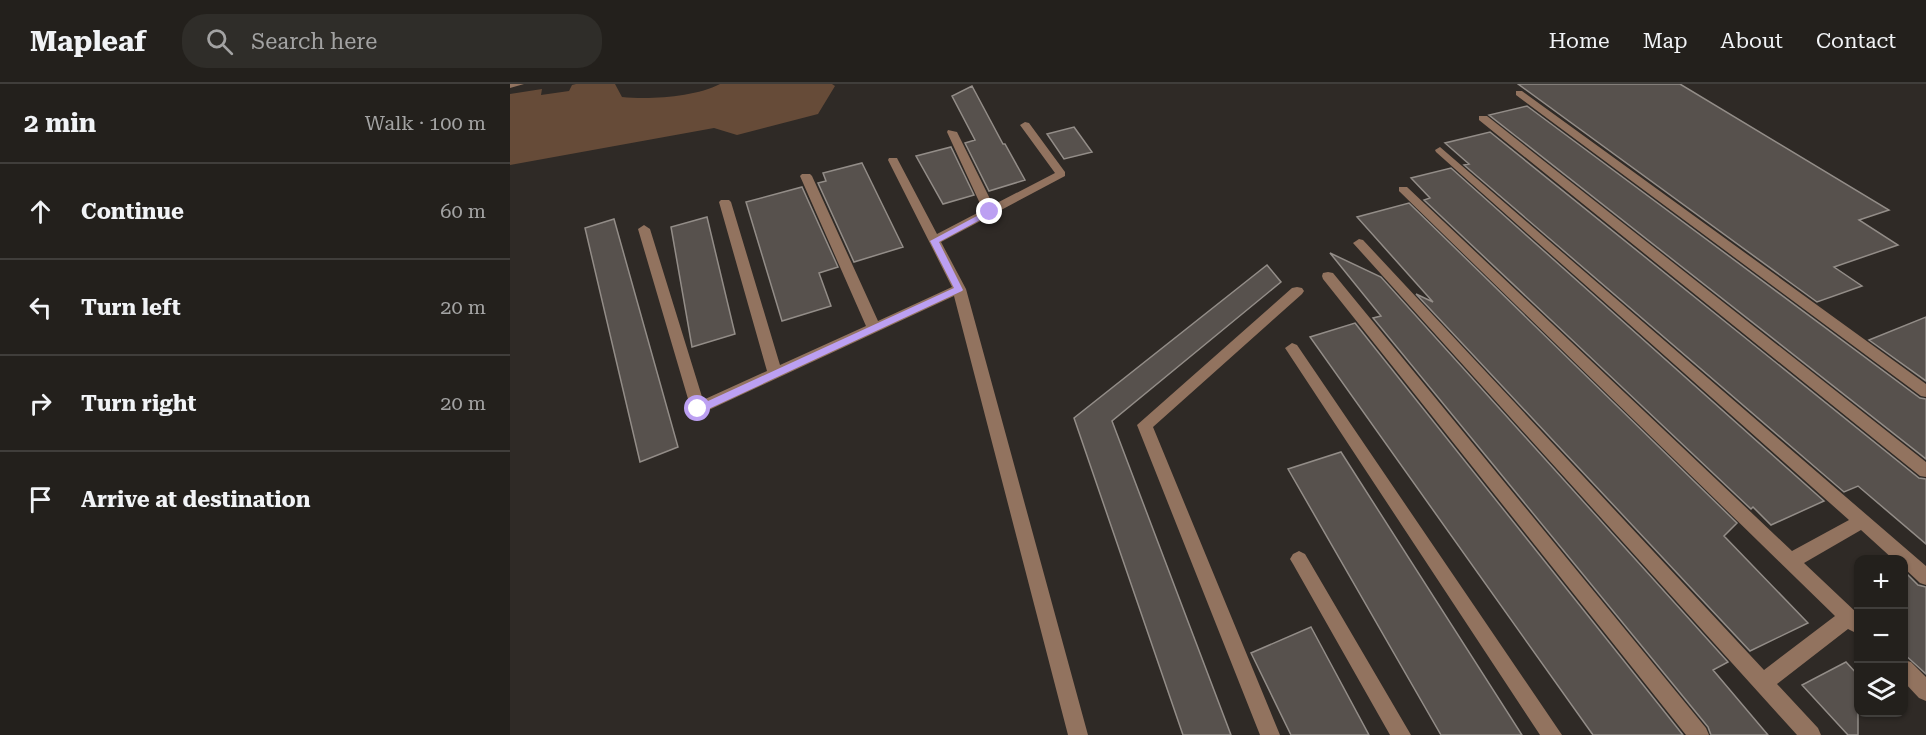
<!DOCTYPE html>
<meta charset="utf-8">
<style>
body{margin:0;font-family:"Roboto Serif",serif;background:#2f2d29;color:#f1f3f6}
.controls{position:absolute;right:18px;bottom:18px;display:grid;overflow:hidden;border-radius:12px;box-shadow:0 2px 4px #0004}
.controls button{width:54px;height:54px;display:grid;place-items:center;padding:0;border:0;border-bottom:2px solid #403e3b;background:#23201c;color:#f1f3f6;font:30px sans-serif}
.stop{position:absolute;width:18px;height:18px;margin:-14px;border:4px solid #bca0f2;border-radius:50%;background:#fff}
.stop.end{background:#bca0f2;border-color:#fff;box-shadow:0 2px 6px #0008}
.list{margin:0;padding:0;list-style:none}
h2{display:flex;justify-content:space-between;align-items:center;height:78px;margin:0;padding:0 24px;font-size:26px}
h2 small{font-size:20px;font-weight:400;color:#a3a3a3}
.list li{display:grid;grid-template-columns:39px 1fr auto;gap:18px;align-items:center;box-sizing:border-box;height:96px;padding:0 24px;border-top:2px solid #403e3b}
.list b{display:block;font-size:22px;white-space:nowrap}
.list em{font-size:20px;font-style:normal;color:#a3a3a3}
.icon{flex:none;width:33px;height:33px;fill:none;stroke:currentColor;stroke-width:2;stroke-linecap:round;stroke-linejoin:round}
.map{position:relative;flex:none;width:1416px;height:651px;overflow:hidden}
header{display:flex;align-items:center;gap:36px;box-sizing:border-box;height:84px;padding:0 30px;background:#23201c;border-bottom:2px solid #403e3b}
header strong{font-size:28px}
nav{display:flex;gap:33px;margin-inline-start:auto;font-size:21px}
.search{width:420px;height:54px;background:#2f2d29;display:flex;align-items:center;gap:15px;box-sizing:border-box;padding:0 21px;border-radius:24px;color:#a3a3a3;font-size:22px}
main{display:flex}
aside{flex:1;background:#23201c}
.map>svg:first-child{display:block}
.green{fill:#664b38}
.building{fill:#57514d;stroke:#938d88;stroke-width:1.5}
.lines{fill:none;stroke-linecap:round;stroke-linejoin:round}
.minor{fill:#92735f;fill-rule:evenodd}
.route{fill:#bca0f2}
</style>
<header>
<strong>Mapleaf</strong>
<div class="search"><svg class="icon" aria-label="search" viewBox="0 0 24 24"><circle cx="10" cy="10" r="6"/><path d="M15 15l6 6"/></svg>Search here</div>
<nav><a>Home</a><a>Map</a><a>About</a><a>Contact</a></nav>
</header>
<main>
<aside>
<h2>2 min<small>Walk · 100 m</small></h2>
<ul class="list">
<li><svg class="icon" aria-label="ahead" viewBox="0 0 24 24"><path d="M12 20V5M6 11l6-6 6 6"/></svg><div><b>Continue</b></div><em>60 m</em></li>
<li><svg class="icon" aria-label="left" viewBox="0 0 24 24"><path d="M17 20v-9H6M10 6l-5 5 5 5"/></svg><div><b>Turn left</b></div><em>20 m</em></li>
<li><svg class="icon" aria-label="right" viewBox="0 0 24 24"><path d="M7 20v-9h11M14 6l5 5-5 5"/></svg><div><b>Turn right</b></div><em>20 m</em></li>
<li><svg class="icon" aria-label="arrive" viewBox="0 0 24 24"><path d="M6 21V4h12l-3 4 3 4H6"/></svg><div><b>Arrive at destination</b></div></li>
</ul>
</aside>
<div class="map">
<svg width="1416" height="651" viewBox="0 0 1416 651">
<rect width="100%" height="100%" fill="#2f2a26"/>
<path class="green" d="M66,0h39l7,13c28,3 73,0 98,-13h112l3,2 -17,28 -81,21 -23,-7 -204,37v-71l32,-5 -1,6 28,-4 3,-6z"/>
<path class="building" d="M1008,0h162l209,126 -30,10 39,25 -64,22 28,19 -45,16z
M462,2l31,58h2l20,36 -36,11 -24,-48 10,-3 -23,-44z
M1017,22l393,292 6,1v60l-437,-344z
M564,43l18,25 -28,7 -17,-25z
M980,48l429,346 7,1v65l-68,-58 -14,6 -380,-327 5,-1 -24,-21z
M441,63l23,48 -31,9 -27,-48z
M352,79l41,84 -49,15 -36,-79 8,-2 -3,-8z
M941,84l373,333 -53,24 -18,-18 -2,2 -327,-309 6,-2 -19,-20z
M292,103l36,80 -19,6 12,33 -49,15 -36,-119z
M899,119l328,320 -13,13 84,87 -58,28 -334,-357 17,8 -76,-85z
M197,133l28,117 -43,13 -21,-120z
M104,135l64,228 -38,15 -55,-234z
M820,169l51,24 347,385 -15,8 55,65h-57l-3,-8 -335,-409 8,-2z
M757,181l14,17 -169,139 119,314h-48l-109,-317z
M1416,233v64l-57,-41z
M845,239l328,412h-90l-283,-398z
M831,368l181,283h-81l-153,-266z
M1395,488l13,13 8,2v87l-22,-20z
M801,543l58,108h-78l-40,-82z
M1336,578l12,13v60h-10l-46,-50z"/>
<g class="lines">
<path class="minor" d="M0,0h14l-14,4z
M1006,7h6l404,293v13l-5,-1 -405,-301z
M969,32h8l439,346v15l-6,-1 -441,-356z
M515,38l4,1 36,49v4l-124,66 25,47 122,446h-20l-114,-439 -256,119 -5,-2 -2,-4 -53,-180 6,-4 6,4 53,171 64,-29 -48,-169 2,-2h8l2,2 49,163 86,-39 -66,-150 2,-2h8l2,2 66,145 74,-34 -64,-127 1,-2h8l1,2 39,74 46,-24 -36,-78 1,-2 9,2 36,73 62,-32 -35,-48z
M930,63l486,419v19l-6,-2 -16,-15v-8h-10l-33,-30 -57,33 54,51v20l-10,-5 -71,55 41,44 3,7h-24l-444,-492 6,-4 4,1 401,430 71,-54 -436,-425v-4h8l385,364 57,-31 -413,-368 -1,-2z
M818,188l5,1 373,455 3,7h-23l-363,-456 -1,-3 1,-3z
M787,203l5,1 2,3 -2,3 -149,133 127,308h-20l-123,-310 155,-137z
M782,259l5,2 265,390h-22l-253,-384 -2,-3z
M789,467l6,3 106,181h-21l-97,-171 -3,-5 3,-5z
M1394,576l7,2 15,15v24l-7,-3 -15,-16z"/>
</g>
<path class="route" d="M480,125l4,3 -1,1 -54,29 24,48 -1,1 -260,121h-7v-5l259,-119 -24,-47z"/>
</svg>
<div class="controls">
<button>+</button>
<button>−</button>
<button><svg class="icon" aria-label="layers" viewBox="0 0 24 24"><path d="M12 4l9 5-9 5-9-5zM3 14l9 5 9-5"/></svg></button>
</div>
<div class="stop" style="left:188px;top:325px"></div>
<div class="stop end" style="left:480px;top:128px"></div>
</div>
</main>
